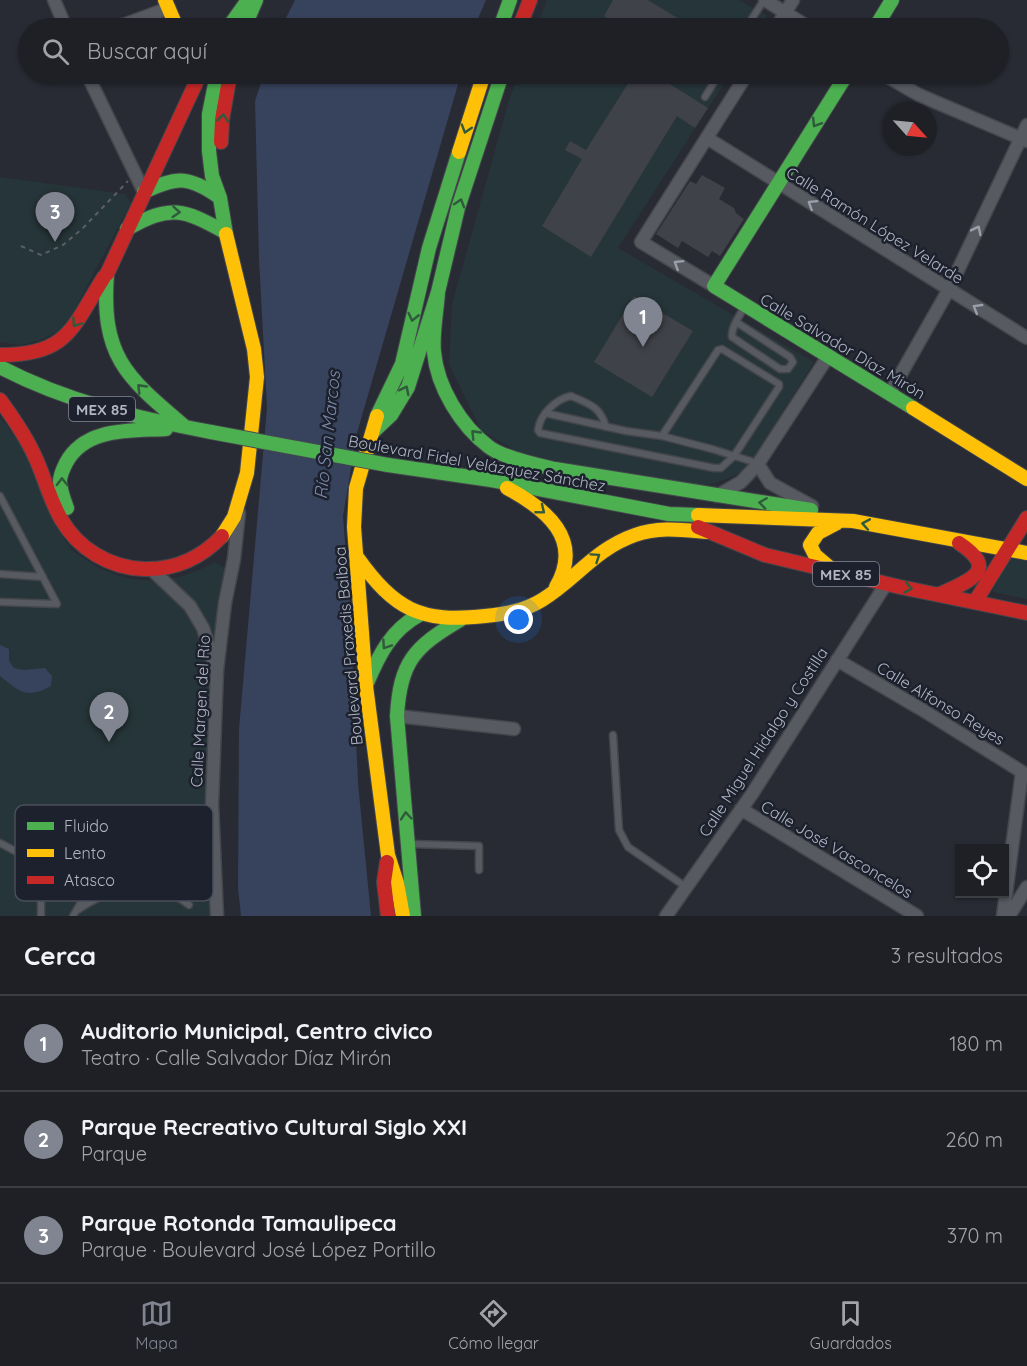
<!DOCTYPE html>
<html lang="es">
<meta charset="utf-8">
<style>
body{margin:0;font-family:Quicksand,sans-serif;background:#2b2d32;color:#f1f3f6}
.controls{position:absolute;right:18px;bottom:18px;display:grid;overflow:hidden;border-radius:0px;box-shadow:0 2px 4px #0004}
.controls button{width:54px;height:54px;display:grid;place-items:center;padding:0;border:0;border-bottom:2px solid #3c3e43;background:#1e2026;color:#f1f3f6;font:30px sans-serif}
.compass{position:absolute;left:883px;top:102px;width:54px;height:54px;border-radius:50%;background:#1e2026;box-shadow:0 2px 4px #0004;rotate:117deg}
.you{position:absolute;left:519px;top:620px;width:21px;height:21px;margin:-15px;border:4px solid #fff;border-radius:50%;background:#1a73e8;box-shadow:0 0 0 9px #1a73e833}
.badge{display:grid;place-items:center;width:39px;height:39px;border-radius:50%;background:#818591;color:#fff;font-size:20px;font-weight:700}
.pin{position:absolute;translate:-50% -50px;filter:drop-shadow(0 2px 3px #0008)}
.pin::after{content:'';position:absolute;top:32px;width:21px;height:18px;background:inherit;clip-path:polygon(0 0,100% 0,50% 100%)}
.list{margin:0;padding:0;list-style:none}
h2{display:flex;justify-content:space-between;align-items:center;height:78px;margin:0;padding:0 24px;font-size:26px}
h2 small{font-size:20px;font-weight:400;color:#a1a3a7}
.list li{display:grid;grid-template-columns:39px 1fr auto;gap:18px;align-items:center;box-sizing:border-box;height:96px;padding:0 24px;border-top:2px solid #3c3e43}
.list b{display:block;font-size:22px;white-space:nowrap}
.list p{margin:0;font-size:20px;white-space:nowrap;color:#a1a3a7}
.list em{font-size:20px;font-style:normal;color:#a1a3a7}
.icon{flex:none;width:33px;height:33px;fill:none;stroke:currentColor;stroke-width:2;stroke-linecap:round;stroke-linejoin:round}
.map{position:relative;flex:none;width:1027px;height:916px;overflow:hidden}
.search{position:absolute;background:#1e2026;box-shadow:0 2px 4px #0004;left:18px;right:18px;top:18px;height:66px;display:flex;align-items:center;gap:15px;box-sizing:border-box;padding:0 21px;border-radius:33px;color:#a1a3a7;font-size:22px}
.sheet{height:366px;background:#1e2026}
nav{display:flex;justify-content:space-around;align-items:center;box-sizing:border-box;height:84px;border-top:2px solid #3c3e43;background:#1e2026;font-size:16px;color:#a1a3a7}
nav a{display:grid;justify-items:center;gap:3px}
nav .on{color:#818591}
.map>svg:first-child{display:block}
.green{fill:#263539}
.water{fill:#37425c}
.building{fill:#3f4248}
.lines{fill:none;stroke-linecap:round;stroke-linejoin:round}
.lane-casing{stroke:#44464c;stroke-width:9}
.street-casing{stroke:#44464c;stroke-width:15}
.fast-casing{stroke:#44464c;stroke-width:16}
.slow-casing{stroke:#44464c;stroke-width:16}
.jam-casing{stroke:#44464c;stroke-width:16}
.path{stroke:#5a5e65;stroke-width:2;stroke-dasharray:4.5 4.5;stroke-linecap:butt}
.lane{stroke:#575a61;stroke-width:6}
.street{stroke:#575a61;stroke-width:12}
.fast{stroke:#4caf50;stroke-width:14}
.slow{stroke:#ffc107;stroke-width:14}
.jam{stroke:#c62828;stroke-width:14}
.fast-bridge-casing{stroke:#454850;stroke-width:16;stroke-linecap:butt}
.fast-bridge{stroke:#4caf50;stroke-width:14}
.oneway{stroke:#2f5a3b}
.oneway2{stroke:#9a9fab}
.labels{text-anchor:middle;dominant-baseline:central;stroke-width:5;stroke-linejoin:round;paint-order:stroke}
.shield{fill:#1c212d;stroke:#848997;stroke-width:1.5}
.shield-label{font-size:15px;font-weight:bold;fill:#b1b6c4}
.street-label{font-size:16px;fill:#b1b6c4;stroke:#1c212d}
.water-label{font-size:18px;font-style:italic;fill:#7c89aa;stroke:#1c212d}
.key{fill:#1c212d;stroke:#494e5a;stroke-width:1.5}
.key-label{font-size:16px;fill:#b1b6c4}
</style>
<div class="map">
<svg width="1027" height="916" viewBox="0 0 1027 916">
<rect width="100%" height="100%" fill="#282b33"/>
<path class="green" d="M547,0h192l28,16 -8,12h-223z
M519,74h211l-112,174 196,114 -65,105c-22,15 -42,19 -68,21l-161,-35 -39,-23 -32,-66 3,-60 57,-204z
M0,177l125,17 6,9 -60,113 -14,16 -19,9 -18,4 -20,-3z
M0,417c8,11 18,22 24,34 15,32 25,67 46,96 3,5 9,8 14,11 38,29 90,29 130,4l12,6 6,13 -24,298 3,37h-211z
M1010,557l17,3v39l-35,-7z"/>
<path class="water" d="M295,0h191l-12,28h-193z
M264,74h197l-104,359 -14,83 7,91 8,176 13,133h-130l-3,-28 1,-159 28,-321 -8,-149 -4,-158z
M0,645l9,4v12l5,7 10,2 21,-2 7,8 -1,10c-24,14 -32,5 -51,-10z"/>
<path class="building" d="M613,0h35l46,28h-70l-20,-12z
M634,74h20l54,34 -13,20 -18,-12 -86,141 -49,-31 40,-67 -17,-9 5,-9 16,9z
M702,175l23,13 -6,11 15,9 2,5 8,6 -24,37 -8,-5 -4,6 -26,-16 -4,7 -22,-14 34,-53 6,3z
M634,296l59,35 -41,66 -58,-35z"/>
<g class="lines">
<g class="lane-casing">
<path id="lane" d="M746,28l18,-28
M705,97l14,-23
M736,322l54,35 3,5 -5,7h-8l-48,-32c-1,-10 8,-22 13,-31
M545,413l81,18 36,5 50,13 45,14
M606,427c-6,-21 -17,-23 -35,-31 -15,3 -31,18 -33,34l2,3 174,35h7l13,-12 45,-69v-3l-57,-35 -4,1 -56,86
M0,496l57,108 -57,-2
M0,574l43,3
M613,735l6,95 9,17 58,40
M0,843l28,15 45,11 55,-11 32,-13 21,-12 30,-28
M411,844l68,2v24
M28,858l13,42v16
M76,911c25,-17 54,-31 85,-23 9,2 20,11 28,17
M73,916l32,-54"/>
</g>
<g class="street-casing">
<path id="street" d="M54,0l12,28
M765,0l45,28
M115,28l54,-20
M776,28l17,-28
M87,74l57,118
M883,74l36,21 108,46
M707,138l320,200
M714,286l-73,-44 106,-168
M890,393l58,-102 79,-166
M758,464l12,19 42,23
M717,496l24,-14 17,-18 71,-109
M151,569l39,37 13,22 12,38
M837,660l84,49 106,66
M397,716l117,13
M741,809l176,107
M217,916l-5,-112 5,-134 8,-67 9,-44 5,-46
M666,916l86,-122 134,-210
M1003,916l19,-144
M1009,916l18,-29"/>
</g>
<g class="fast-casing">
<path id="fast" d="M228,28l20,-28
M244,28l12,-28
M500,28l10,-28
M875,28l17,-28
M217,74l-8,40v37l3,25 8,22 6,36
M847,74l-133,212 199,122
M144,192c33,-16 45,-16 75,5
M127,229c44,-25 56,-20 98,3
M107,274c-6,82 18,102 77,152
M438,292c-1,19 -6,41 -4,60 3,35 27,74 55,95 15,11 48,18 66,22l256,41
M0,367c67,35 137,51 211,65
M377,416l25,-52 27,-116 30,-96
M373,432l18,-17 17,-28 30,-95 20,-84 44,-134
M388,465l103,15 178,34 29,1
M67,508c-3,-8 -7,-18 -7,-27 0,-6 3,-12 6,-18 19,-36 65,-32 100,-34
M367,683c12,-28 24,-53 52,-68
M414,916l-17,-200c3,-54 17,-69 63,-96"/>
</g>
<g class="slow-casing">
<path id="slow" d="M165,0l12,28
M459,152l25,-78
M913,408l114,71
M377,416l-21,72 -2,39 12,159 22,169 9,28 6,33
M507,488c39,21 77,51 49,99
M698,515l155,6 174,32
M222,536l12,-19 13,-44 10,-96 -3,-28 -28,-115
M357,557c38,53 63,66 128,59 20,-2 39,-5 57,-16 34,-21 53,-51 93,-65 24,-9 49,-5 73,-3
M835,572l-20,-17 -5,-10 8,-12 19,-10"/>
</g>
<g class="jam-casing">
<path id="jam" d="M519,28l11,-28
M221,142l1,-22 8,-46
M107,274l93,-200
M0,355c68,0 72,-27 104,-78
M0,400c14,19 27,38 36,59 9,20 14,41 25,60 17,30 49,49 83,50 32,1 57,-11 78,-33
M698,527l67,28 135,32 127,26
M940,594c30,-13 60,-24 19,-51
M975,602l52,-84
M387,862l-3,20 4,34"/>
</g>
<path class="path" d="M21,246l20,9 22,-10 20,-17 45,-47"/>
<use href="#lane" class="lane"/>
<use href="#street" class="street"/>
<use href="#fast" class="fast"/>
<use href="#slow" class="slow"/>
<use href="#jam" class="jam"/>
<g class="fast-bridge-casing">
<path id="fast-bridge" d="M211,432l177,33"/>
</g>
<use href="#fast-bridge" class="fast-bridge"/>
</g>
<defs><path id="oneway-chevron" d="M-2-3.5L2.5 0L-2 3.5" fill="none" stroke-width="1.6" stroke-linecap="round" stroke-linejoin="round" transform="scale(1.5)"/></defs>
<g class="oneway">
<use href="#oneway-chevron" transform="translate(223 118) rotate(-84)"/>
<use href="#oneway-chevron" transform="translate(816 123) rotate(122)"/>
<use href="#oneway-chevron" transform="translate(466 129) rotate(107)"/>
<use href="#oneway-chevron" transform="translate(460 203) rotate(-73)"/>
<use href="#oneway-chevron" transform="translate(176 212) rotate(4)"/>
<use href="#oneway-chevron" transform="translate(413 317) rotate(103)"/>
<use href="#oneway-chevron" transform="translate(76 323) rotate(124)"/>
<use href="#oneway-chevron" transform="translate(141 388) rotate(-134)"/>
<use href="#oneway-chevron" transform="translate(405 390) rotate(-63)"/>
<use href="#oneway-chevron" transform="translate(475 434) rotate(-134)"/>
<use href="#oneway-chevron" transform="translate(62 482) rotate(-91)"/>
<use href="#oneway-chevron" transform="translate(763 503) rotate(-172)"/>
<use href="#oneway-chevron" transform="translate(541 510) rotate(39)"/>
<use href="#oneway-chevron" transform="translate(866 524) rotate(-170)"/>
<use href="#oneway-chevron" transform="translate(596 557) rotate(-34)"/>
<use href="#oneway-chevron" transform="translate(908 588) rotate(11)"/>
<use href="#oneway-chevron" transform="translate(386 645) rotate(124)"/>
<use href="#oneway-chevron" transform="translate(406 816) rotate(-95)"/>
</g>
<g class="oneway2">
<use href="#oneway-chevron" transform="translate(812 204) rotate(-148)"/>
<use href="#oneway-chevron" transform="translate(977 230) rotate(-64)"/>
<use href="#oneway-chevron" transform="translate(678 264) rotate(-148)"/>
<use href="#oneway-chevron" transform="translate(977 308) rotate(-149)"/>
</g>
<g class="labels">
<g class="shield">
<rect x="69" y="397" width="66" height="24" rx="4.5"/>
<rect x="813" y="562" width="66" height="24" rx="4.5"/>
</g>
<g class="shield-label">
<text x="102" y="409">MEX 85</text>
<text x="846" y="574">MEX 85</text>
</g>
<g class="street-label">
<text transform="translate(875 225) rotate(32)">Calle Ramón López Velarde</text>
<text transform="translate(843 346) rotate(31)">Calle Salvador Díaz Mirón</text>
<text transform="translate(477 463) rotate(10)">Boulevard Fidel Velázquez Sánchez</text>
<text transform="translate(348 646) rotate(-95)">Boulevard Praxedis Balboa</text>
<text transform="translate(941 703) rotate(31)">Calle Alfonso Reyes</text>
<text transform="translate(200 711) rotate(-87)">Calle Margen del Río</text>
<text transform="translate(763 742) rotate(-57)">Calle Miguel Hidalgo y Costilla</text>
<text transform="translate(837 849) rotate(31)">Calle José Vasconcelos</text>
</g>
<g class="water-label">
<text transform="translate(327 435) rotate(-84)">Río San Marcos</text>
</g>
</g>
<rect x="15" y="805" width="198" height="96" rx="9" class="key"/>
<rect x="27" y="822" width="27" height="8" fill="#4caf50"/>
<rect x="27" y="849" width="27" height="8" fill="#ffc107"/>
<rect x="27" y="876" width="27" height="8" fill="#c62828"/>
<g class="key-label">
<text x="64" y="832">Fluido</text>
<text x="64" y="859">Lento</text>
<text x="64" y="886">Atasco</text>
</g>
</svg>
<div class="controls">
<button><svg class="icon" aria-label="locate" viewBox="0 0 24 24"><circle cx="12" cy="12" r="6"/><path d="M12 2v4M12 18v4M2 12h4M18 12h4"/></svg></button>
</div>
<svg class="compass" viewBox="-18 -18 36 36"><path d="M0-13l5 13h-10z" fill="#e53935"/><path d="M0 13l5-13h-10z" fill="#a1a3a7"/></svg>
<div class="you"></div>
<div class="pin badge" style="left:643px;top:347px">1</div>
<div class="pin badge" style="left:109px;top:742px">2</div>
<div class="pin badge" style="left:55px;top:242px">3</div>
<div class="search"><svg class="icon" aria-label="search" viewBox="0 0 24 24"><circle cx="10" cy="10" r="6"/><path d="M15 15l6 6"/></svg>Buscar aquí</div>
</div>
<section class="sheet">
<h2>Cerca<small>3 resultados</small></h2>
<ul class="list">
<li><span class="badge">1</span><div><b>Auditorio Municipal, Centro civico</b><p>Teatro · Calle Salvador Díaz Mirón</p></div><em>180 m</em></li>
<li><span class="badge">2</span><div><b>Parque Recreativo Cultural Siglo XXI</b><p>Parque</p></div><em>260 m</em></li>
<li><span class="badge">3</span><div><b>Parque Rotonda Tamaulipeca</b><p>Parque · Boulevard José López Portillo</p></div><em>370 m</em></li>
</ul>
</section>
<nav>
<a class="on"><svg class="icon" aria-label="map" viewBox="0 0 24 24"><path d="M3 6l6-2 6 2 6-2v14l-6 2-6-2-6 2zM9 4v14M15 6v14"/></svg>Mapa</a>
<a><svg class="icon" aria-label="directions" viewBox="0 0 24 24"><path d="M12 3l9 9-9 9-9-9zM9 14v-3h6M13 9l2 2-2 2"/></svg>Cómo llegar</a>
<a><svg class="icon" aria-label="saved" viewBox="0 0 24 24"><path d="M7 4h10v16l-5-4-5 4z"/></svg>Guardados</a>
</nav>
